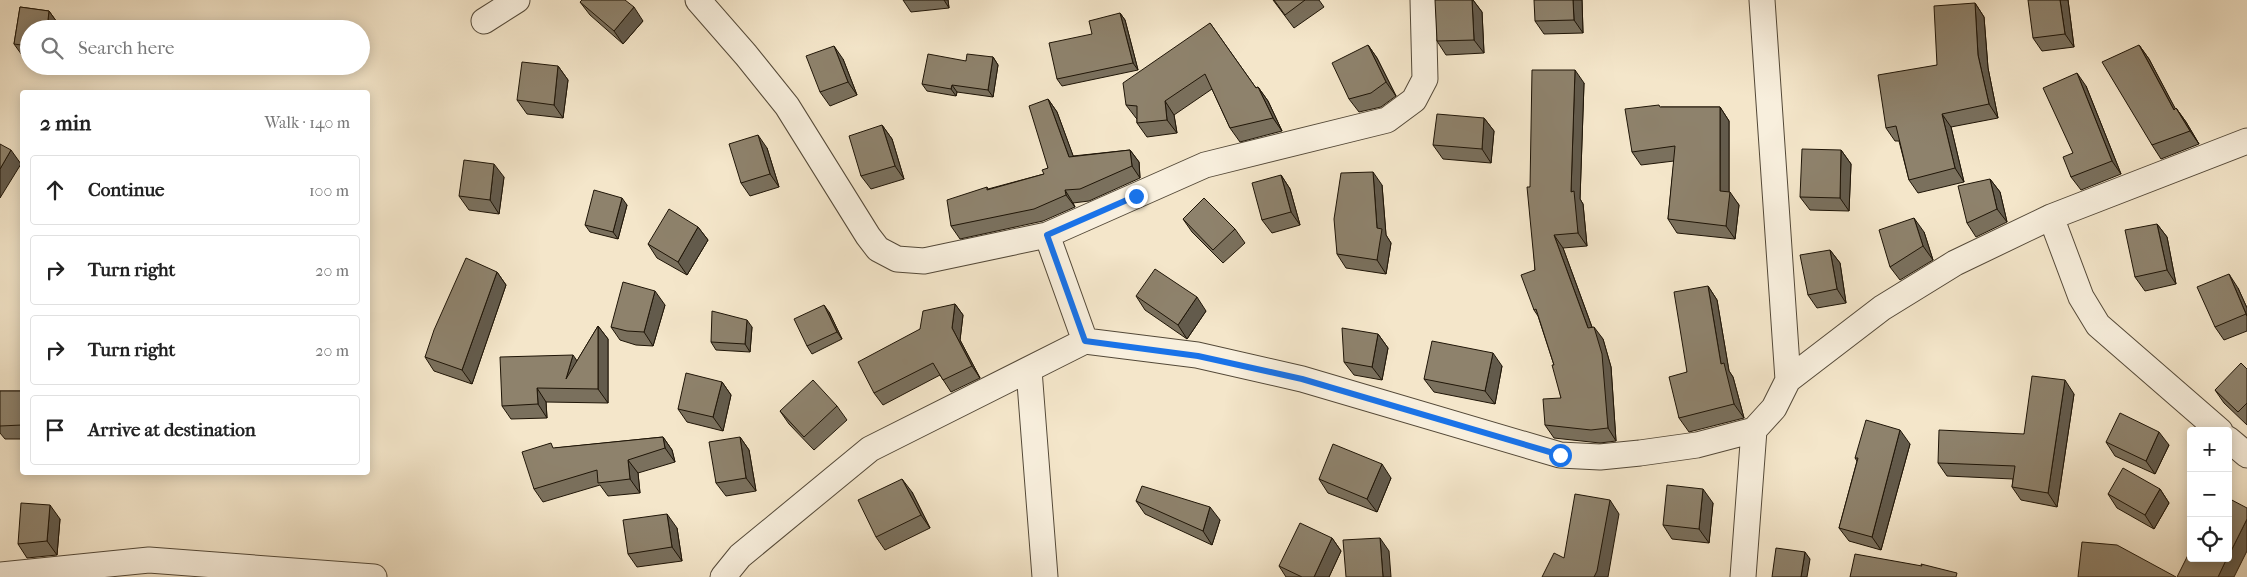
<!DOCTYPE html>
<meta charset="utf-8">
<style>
body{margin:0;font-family:"IM FELL French Canon",serif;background:#f2f2f2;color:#222}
.controls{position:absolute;right:15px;bottom:15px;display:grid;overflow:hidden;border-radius:5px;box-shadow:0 2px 12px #0003}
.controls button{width:45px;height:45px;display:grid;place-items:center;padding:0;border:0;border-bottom:1px solid #e0e0e0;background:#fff;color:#222;font:25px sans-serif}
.stop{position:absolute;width:15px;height:15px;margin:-11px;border:4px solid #1a73e8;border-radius:50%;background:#fff}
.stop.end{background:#1a73e8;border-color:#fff;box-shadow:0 1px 5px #0008}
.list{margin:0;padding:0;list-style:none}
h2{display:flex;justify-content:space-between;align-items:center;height:65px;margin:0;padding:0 20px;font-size:21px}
h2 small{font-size:16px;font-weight:400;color:#767676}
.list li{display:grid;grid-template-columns:32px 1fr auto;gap:15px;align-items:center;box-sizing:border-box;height:70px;margin:0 10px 10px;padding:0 10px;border:1px solid #e0e0e0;border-radius:5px}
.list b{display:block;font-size:19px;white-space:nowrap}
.list em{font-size:16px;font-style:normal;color:#767676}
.icon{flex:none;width:28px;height:28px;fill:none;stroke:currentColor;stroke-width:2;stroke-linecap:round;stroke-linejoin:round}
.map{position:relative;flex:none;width:2247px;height:577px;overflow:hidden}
.search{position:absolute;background:#fff;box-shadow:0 2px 12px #0003;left:20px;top:20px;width:350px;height:55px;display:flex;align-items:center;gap:12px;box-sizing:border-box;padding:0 18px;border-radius:28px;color:#767676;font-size:19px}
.panel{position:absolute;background:#fff;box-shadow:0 2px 12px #0003;left:20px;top:90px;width:350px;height:385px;border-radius:5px}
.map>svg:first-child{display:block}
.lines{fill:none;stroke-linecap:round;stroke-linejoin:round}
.minor-casing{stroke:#544938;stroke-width:27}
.minor{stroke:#f8efdd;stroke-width:25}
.wall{fill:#7a705d;stroke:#1f1507}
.shaded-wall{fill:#635b4c;stroke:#1f1507}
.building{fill:#8e826c;stroke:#1f1507}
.route{stroke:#1a73e8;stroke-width:6}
</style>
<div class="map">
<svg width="2247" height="577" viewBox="0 0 2247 577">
<rect width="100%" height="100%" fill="#f4e6ca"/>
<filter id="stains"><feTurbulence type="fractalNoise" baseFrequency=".004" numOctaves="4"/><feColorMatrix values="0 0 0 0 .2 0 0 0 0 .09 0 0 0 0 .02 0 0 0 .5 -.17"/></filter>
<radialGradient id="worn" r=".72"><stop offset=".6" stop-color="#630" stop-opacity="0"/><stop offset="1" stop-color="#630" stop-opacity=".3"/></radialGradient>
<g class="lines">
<g class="minor-casing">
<path id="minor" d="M698,0l48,55 41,51 81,130 10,13 19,10 27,2 123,-26 158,-70 182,-45 27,-20 11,-21 -2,-79
M1762,0l26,380
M484,21l33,-21
M2051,217l30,80 17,28 122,106
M1047,235l38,106
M1029,370l16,207
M2228,439l19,16
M0,575l149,-15 225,17
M723,577l17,-21 130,-107 215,-108 112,14 105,24 258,76 40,2 40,-4 57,-8 57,-15 20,-22 14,-28 94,-72 73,-45 96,-46 196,-76
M1743,577l11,-147"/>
</g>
<use href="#minor" class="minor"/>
</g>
<path class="wall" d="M903,0h45l1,8 -38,4z
M1273,0h46l5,7 -30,21z
M1443,0h30l9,12 2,41 -38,2 -9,-14z
M1582,0l1,33 -39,1 -9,-13z
M2068,0l6,47 -32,4 -9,-13z
M580,2l63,19 -20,23 -33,-29z
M1975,3l9,14 4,51 10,50 -47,9 13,55 -46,11 -9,-13 -10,-39h-4l-9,-13 51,-63z
M20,7l29,4 10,14 -1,4h-29v29h-5l-10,-14z
M1120,13l5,7 13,50 -76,16 -5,-7 35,-45z
M1210,23l46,65 2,-1 10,14 14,30 -42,11 -10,-14 -18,-39 -38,26 3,18 -30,4 -10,-14v-4l-1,-1 -10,-13z
M1368,45l9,13 19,38 -15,11 -22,5 -10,-13z
M2139,45l10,14 26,50 1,-1 10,14 13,22 -38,15 -9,-14z
M993,57l5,8 -5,32 -36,-5 -1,4 -29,-5 -5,-7 44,-23z
M843,59l14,36 -27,11 -10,-14z
M558,66l10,14 -5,38 -36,-4 -10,-14z
M1584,83l-4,116 3,5 4,42 -24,2 29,79 11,12 8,28 5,74 -16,2 -46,-5 -9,-13 16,-27 -7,-33 -16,-49 -4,-6 1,-40 -5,-83z
M2086,86l35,88 -40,16 -10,-13 2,-24z
M1048,99l9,13 16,44 57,-6 9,12 1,16 -51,23 -16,2 2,4 -32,14 -83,18 -9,-13 36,-39 1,2 56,-15 4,-6z
M1661,107h59l9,14v71l10,13 -4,34 -58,-6 -9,-14 6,-58 -33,4 -9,-13z
M1484,118l10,13 -3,32 -48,-4 -10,-14z
M882,125l10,14 12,40 -33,10 -10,-13z
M767,148l12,39 -29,9 -9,-13z
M1841,150l10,14 -2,47 -39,-1 -10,-13z
M1281,175l9,14 10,36 -28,8 -10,-13z
M504,177l-5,37 -30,-4 -10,-14z
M1990,179l10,13 7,30 -31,15 -9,-14z
M1382,185l4,50 5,8 -5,31 -40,-6 -9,-14z
M627,205l-9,34 -28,-7 -5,-7z
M1183,219l52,10 10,14 -22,20 -31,-31z
M2157,224l10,13 9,47 -31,7 -10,-14z
M698,227l10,13 -21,35 -30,-17 -9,-14z
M1924,232l9,28 -33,20 -10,-13z
M1830,250l10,13 6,40 -29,5 -9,-13z
M497,272l9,13 -34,99 -38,-13 -9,-14z
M1708,286l9,14 12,71 4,6 11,41 -55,14 -10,-14 8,-46z
M2238,288l9,20v23l-23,9 -9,-13z
M1136,296l70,15 -19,28 -42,-29z
M955,304l8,11 -3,25 20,38 -29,14 -11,-17 -57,30 -9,-12 46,-64z
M665,305l-12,41 -17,-1 -16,-5 -9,-13z
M829,312l13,27 -30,15 -5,-8z
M598,326l10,13v64l-62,-1 1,16 -36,1 -9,-13 75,-45z
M752,327l-2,25 -34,-2 -5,-8z
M1378,334l10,14 -6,32 -28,-5 -10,-13z
M1502,366l-7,38 -61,-12 -10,-13z
M2247,369v56l-23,-22 -9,-13z
M722,382l9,13 -8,36 -36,-9 -9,-13z
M0,391h22v48h-17l-5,-6z
M2074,394l-17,113 -36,-7 -9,-13 1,-8 -66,-3 -9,-13 86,-29z
M837,406l10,14 -33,30 -25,-26 -9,-13z
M663,437l9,13 3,12 -37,11 2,20 -32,3 -8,-11 -57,17 -9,-13 21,-41z
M740,437l9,13 7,41 -30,5 -10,-13z
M2106,442l63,3 -14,29 -40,-18z
M1910,444l-29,106 -32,-9 -10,-13 18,-67 -2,-3z
M1391,478l-14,34 -49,-19 -9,-14z
M2160,489l9,14 -15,26 -37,-21 -9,-14z
M912,492l18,36 -45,22 -9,-13z
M1136,501l84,19 -8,25 -67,-31z
M1713,503l-4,40 -37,-4 -9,-14z
M60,519l-3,36 -30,3 -9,-14z
M677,528l5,33 -45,6 -9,-13z
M1332,538l9,13 -12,26h-43l-7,-11z"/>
<path class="shaded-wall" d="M944,0h4l1,8z
M1472,0h1l9,12 2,41 -10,-13z
M1573,0h9l1,33 -9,-13z
M2060,0h8l6,47 -9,-13z
M1975,3l9,14 4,51 10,50 -9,-14 -11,-49z
M634,7l9,14 -20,23 -9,-13z
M49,11l10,14 -1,4h-11z
M1120,13l5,7 13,50 -5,-7z
M1368,45l9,13 19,38 -10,-14z
M2139,45l10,14 34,64 -9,-13z
M834,46l9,13 14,36 -9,-13z
M993,57l5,8 -5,32 -5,-7z
M558,66l10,14 -5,38 -9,-13z
M1575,70l9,13 -4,116 3,5 4,42 -9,-13 -7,-41z
M2077,73l9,13 35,88 -9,-13z
M952,85l5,7 -1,4 -5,-7z
M1258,87l10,14 14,30 -9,-13z
M1048,99l9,13 21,57 -9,-12z
M1165,101l9,14 3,18 -10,-13z
M1720,107l9,14v73l1,-2 9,13 -4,34 -9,-13 -6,-35z
M2176,108l10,14 13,22 -9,-13z
M1942,114l9,13 13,55 -9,-14z
M1484,118l10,13 -3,32 -9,-14z
M882,125l10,14 12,40 -9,-13z
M758,135l9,13 12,39 -9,-13z
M11,150l10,14 -21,34v-29z
M1130,150l9,12 1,16 -8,-12z
M1841,150l10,14 -2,47 -9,-13z
M494,164l10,13 -5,37 -9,-14z
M1373,172l9,13 4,50 5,8 -5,31 -9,-14v-32z
M1281,175l9,14 10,36 -9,-13z
M1990,179l10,13 7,30 -10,-13z
M1065,190l8,13 2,4 -9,-12z
M622,198l5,7 -9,34 -5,-7z
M1914,218l10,14 9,28 -10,-14z
M2157,224l10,13 9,47 -9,-14z
M698,227l10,13 -21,35 -9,-13z
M1554,235l9,13 34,93 -9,-13z
M1830,250l10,13 6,40 -9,-14z
M497,272l9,13 -34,99 -10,-14z
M2229,274l9,14 9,20v8z
M1708,286l9,14 12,71 4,6 11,41 -10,-14 -13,-40z
M655,291l10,14 -12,41 -9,-14z
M1197,297l9,14 -19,28 -9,-14z
M955,304l8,11 -3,25 20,38 -8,-12 -20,-38z
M824,305l5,7 13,27 -5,-7z
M747,320l5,7 -2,25 -5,-8z
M598,326l10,13v64l-10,-14z
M1594,327l9,12 8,28 5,74 -8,-13z
M1378,334l10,14 -6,32 -10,-13z
M1493,353l9,13 -7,38 -10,-13z
M573,355l9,13 -16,11z
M2065,380l9,14 -17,113 -9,-14z
M722,382l9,13 -8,36 -10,-14z
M537,388l9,14 1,16 -9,-14z
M1900,430l10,14 -29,106 -9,-13z
M2159,432l10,13 -14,29 -9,-13z
M663,437l9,13 3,12 -10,-14z
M740,437l9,13 7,41 -10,-13z
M628,460l10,13 2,20 -10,-14z
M1382,464l9,14 -14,34 -10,-13z
M902,479l10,13 18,36 -9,-13z
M1703,489l10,14 -4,40 -10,-14z
M2160,489l9,14 -15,26 -9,-14z
M1610,500l9,14 -11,63h-14z
M50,505l10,14 -3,36 -10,-14z
M1210,507l10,13 -8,25 -9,-14z
M667,514l10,14 5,33 -10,-14z
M2247,519v32l-13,26h-16l9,-19h1v-1z
M1332,538l9,13 -12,26h-15z
M1380,538l9,13 2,26h-8z
M1805,552l5,7 -3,18h-6z"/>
<path class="building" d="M582,0h43l9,7 -20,24 -34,-29z
M1274,0h31l-20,15z
M1435,0h37l2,40 -37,1z
M1534,0h39l1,20 -39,1z
M2028,0h32l5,34 -32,4z
M1975,3l3,52 11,49 -47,10 13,54 -46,12 -13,-54 -10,2 -8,-53 59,-10 -3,-59z
M20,7l29,4 -2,18h-18v17l-15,-2z
M1120,13l13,50 -76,16 -8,-36 43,-9 -3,-13z
M1210,23l46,65 2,-1 15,31 -43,10 -25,-54 -40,27 2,19 -30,3v-17l-11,-1 -3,-22z
M1368,45l18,37 -15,11 -22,6 -17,-36z
M2139,45l35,65 2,-2 14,23 -38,14 -50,-83z
M834,46l14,36 -28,10 -14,-36z
M928,54l38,7 1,-7 26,3 -5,33 -36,-5 -1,4 -29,-5z
M522,62l36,4 -4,39 -37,-5z
M1532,70h43l-4,122 3,-1 4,42 -24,2 34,93 6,-1 8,27 6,74 -17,2 -46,-5 -2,-26 18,-1 -9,-33h2l-18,-56 -2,1 -13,-35 14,-5 -8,-83h3z
M2077,73l35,88 -41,16 -8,-20 10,-4 -30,-65z
M1048,99l21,58 61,-7 2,16 -52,23 -15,1 1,5 -32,14 -83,17 -4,-26 40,-13v3l57,-16 -2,-4 6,-2 -19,-62z
M1659,105l1,2h60v84l10,1 -4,34 -58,-7 7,-73 -43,6 -7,-43z
M1437,114l47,4 -2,31 -49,-4z
M882,125l13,41 -34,10 -12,-40z
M758,135l12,39 -29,9 -12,-39z
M0,144l11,6 -11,19z
M1802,149l39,1 -1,48 -40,-1z
M464,160l30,4 -4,36 -31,-4z
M1373,172l4,56 5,1 -5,31 -40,-6 -3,-35 7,-46z
M1281,175l10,37 -29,8 -10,-37z
M1990,179l7,30 -30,14 -9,-37z
M594,190l28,8 -9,34 -28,-7z
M1204,198l31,31 -22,21 -30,-31z
M669,209l29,18 -20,35 -30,-18z
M1914,218l9,28 -33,21 -11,-37z
M2157,224l10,46 -32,7 -10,-47z
M1830,250l7,39 -29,6 -8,-40z
M466,258l31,14 -35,98 -37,-13 9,-27z
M1155,269l42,28 -19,28 -42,-29z
M2229,274l17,40 -31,13 -18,-40z
M623,282l32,9 -11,41 -17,-1 -16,-4z
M1708,286l13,78 3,-1 10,41 -55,14 -10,-41 18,-5 -13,-80z
M955,304l-3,24 20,38 -29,14 -10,-17 -59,30 -16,-31 62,-33 3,-18z
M824,305l13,27 -30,14 -13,-27z
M712,311l35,9 -2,24 -34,-2z
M598,326v63l-61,-1 1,16 -36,2 -2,-49 73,-2 -7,24z
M1342,328l36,6 -6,33 -28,-5z
M1432,341l61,12 -8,38 -61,-12z
M2241,363l6,6v34l-9,9 -23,-22z
M686,373l36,9 -9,35 -35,-8z
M2032,376l33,4 -17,113 -36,-6 3,-21 -77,-3 1,-33 85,4z
M813,380l24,26 -33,31 -24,-26z
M0,391h22v34l-22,1z
M2120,413l39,19 -13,29 -40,-19z
M1866,420l34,10 -28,107 -33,-9 19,-70h-3z
M663,437l2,11 -37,12 2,19 -32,4 -1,-13 -63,19 -12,-37 29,-9 2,5z
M740,437l6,41 -30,5 -7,-41z
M1333,444l49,20 -15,35 -48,-20z
M2123,468l37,21 -15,26 -37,-21z
M902,479l19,36 -45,22 -18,-37z
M1667,485l36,4 -4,40 -36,-4z
M1142,486l68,21 -7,24 -67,-30z
M1575,494l35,6 -13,71 -3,6h-52l12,-24 10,5z
M2228,498l19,10v11l-19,38z
M21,503l29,2 -3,36 -29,3z
M667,514l5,33 -44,7 -5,-34z
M1300,523l32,15 -18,39h-12l-23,-11z
M1380,538l3,39h-37l-3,-37z
M2082,542l35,3 59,32h-98z
M1776,548l29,4 -4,25h-29z
M2189,553h2v5h36l-9,19h-41z
M1855,554l67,12 -1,-2 36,9 -1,4h-106z"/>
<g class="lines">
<path class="route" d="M1136,196l-89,39 38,106 113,15 104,23 258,76"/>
</g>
<rect width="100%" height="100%" filter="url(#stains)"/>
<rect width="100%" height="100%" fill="url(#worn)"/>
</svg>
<div class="controls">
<button>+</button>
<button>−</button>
<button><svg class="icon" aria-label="locate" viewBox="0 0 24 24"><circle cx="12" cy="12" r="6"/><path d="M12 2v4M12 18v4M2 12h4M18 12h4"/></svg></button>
</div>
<div class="stop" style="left:1560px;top:455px"></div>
<div class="stop end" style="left:1136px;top:196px"></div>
<div class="search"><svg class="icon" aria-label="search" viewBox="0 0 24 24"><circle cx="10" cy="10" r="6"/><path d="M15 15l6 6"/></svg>Search here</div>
<section class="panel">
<h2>2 min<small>Walk · 140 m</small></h2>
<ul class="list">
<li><svg class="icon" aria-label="ahead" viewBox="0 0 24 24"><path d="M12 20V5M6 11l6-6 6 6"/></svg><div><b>Continue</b></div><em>100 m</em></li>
<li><svg class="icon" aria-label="right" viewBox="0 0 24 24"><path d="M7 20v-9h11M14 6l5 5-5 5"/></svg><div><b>Turn right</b></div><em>20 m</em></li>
<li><svg class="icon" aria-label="right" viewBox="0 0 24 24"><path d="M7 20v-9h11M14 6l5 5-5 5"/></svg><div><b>Turn right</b></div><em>20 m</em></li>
<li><svg class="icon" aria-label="arrive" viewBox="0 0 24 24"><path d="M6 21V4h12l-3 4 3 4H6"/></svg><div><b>Arrive at destination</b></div></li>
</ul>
</section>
</div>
